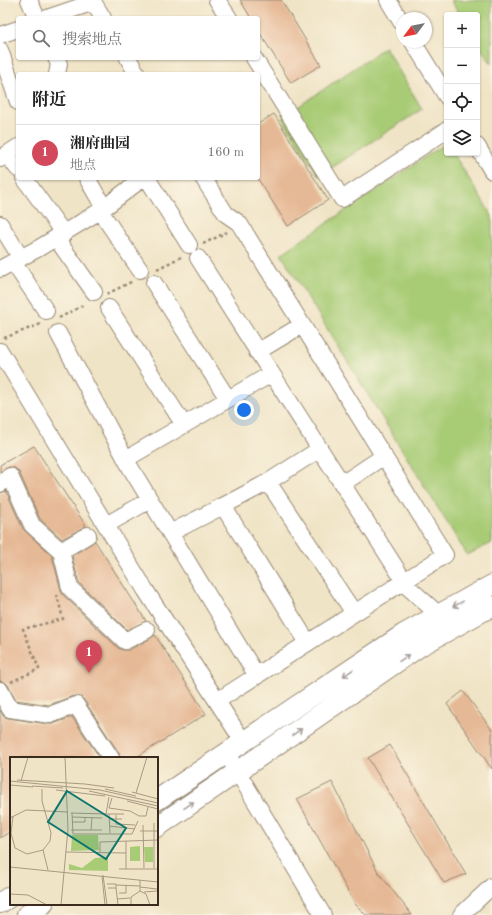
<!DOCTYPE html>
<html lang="zh">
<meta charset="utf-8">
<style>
body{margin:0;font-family:"Old Standard TT","Noto Serif SC",serif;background:#f6f6f6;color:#222}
.controls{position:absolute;right:12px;top:12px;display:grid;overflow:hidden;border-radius:4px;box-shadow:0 1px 3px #0004}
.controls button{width:36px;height:36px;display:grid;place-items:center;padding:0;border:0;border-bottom:1px solid #e0e0e0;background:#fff;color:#222;font:20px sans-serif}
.compass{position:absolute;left:396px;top:12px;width:36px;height:36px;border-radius:50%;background:#fff;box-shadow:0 1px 3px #0004;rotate:238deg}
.you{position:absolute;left:244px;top:410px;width:14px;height:14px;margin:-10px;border:3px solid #fff;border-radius:50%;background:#1a73e8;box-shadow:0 0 0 6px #1a73e833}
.badge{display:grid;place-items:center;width:26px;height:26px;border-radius:50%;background:#d1495b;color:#fff;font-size:13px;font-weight:700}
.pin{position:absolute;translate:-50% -33px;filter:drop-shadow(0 1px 2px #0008)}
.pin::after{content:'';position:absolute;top:21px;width:14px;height:12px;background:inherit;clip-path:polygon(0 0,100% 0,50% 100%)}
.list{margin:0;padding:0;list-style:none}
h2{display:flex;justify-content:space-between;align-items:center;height:52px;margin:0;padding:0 16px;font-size:17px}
h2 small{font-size:13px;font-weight:400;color:#767676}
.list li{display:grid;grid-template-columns:26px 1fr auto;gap:12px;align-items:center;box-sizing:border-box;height:56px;padding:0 16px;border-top:1px solid #e0e0e0}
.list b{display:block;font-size:15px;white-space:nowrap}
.list p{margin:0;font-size:13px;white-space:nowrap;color:#767676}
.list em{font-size:13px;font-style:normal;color:#767676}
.icon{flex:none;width:22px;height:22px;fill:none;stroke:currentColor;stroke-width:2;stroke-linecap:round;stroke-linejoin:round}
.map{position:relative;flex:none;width:492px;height:915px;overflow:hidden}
.search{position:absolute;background:#fff;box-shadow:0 1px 3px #0004;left:16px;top:16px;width:244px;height:44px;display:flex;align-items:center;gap:10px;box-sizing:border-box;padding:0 14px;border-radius:4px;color:#767676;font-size:15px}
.panel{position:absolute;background:#fff;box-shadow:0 1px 3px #0004;left:16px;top:72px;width:244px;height:108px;border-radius:4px}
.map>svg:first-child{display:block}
.green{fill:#a8cc76;stroke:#727b4a}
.building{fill:#e6b996}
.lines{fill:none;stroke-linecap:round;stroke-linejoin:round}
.minor-casing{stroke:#968772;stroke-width:18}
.major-casing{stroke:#968772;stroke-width:22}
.path{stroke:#968772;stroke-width:2.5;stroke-dasharray:3 3;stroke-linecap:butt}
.minor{stroke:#fff;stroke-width:16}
.major{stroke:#fff;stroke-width:20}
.oneway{stroke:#a79f9a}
.inset-road{fill:none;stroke:#a89a83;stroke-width:1}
.view{fill:#0f766e;fill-opacity:0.15;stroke:#0f766e;stroke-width:2}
.inset-edge{fill:none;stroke:#3b2a1e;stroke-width:2}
</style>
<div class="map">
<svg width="492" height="915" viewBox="0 0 492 915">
<rect width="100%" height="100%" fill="#fcf5e5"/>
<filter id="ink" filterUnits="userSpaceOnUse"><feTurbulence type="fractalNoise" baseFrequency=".025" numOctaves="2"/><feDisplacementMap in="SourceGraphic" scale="8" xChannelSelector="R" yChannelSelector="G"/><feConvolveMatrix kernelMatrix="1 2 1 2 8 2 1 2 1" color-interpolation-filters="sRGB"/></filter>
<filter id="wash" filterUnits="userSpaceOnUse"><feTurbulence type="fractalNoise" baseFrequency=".012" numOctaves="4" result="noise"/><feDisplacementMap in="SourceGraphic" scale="16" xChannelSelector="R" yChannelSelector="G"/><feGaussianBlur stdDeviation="0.9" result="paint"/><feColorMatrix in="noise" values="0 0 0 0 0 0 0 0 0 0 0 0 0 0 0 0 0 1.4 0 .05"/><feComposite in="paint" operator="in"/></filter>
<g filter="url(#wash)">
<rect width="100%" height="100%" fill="#f0e4c6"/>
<path class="green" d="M452,0h40v64l-15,-21v-28h-17l-9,-14z
M385,47l37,62 -103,67 -37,-58z
M446,143l1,10h6l39,63v327l-25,12 -186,-301z"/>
<g id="blocks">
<path class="building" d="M240,0h41l40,65 -30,18 -33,-53v-12h-7z
M274,114l54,86 -40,26 -30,-47v-55z
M34,446l52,80 -24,13 -22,-20 -21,-47 -4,-4 -6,-1 -9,5v-7z
M6,491l17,38 29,27 9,34 2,5 55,53 5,2h6l22,-12 4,-3 51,79 -71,44h-15l-1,-5 -35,-53 -3,-3 -8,-1 -24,9 -33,-5 -8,-15 -3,-3 -5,-1v-188z
M95,541l48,75 3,5 -19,9 -48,-47 -7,-27z
M463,691l29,39v39l-45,-65z
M0,710l4,7 4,1 41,6h4l19,-7 28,41h-89v73l-11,7z
M390,745l76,129 -22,9 -76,-125z
M332,782l46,90 34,43h-46l-11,-11 -58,-105z"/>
</g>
</g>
<g filter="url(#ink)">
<use href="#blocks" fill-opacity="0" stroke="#968772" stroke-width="1"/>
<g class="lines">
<g class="minor-casing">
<path id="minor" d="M29,0l8,18
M92,0l11,18
M217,0l12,18
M388,0l14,23
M47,18l47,-16
M0,35l18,-6
M413,42l34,55
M0,50l18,52
M56,58l3,6 -2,10
M128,58l9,16
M254,58l88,141 105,-69
M477,146l15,25
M7,154l11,15
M0,159l18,-12
M24,178l40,56
M87,178l17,30
M147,178l42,67
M203,178l23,36 13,9 206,332 -228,146
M100,211l40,59
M0,224l21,34
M56,238l38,54
M198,258l210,329 31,28
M13,262l33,49
M0,269l39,-21 61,-37 43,-33
M154,283l74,116
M109,308l75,117
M58,333l72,134 127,209
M0,351l146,240 98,152
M257,352l45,-27
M126,459l145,-85
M268,482l86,131
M0,484l10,-8 22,49 29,26 9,37 55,53 22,-11
M342,484l42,-28
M223,506l45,-24 52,-33
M106,525l44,-25
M170,533l53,-27 85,137
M61,551l27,-16
M0,690l10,19 40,6 26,-10 35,53
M227,754l96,161
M461,915l31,-29"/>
</g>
<g class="major-casing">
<path id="major" d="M157,800l247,-166 88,-49
M157,827l263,-181 72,-40
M0,903l11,-7
M27,915l16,-11"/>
</g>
<path class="path" d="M203,244l24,-12
M157,269l24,-12
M107,294l26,-13
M59,318l27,-14
M4,338l37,-14
M11,682l28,-13 -16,-40 40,-10 -6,-24"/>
<use href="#minor" class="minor"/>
<use href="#major" class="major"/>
</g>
<defs><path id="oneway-shaft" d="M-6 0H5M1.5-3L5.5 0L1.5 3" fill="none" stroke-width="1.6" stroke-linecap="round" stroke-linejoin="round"/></defs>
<g class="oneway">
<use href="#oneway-shaft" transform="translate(458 604) rotate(151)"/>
<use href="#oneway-shaft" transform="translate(404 658) rotate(-35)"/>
<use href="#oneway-shaft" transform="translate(348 673) rotate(146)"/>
<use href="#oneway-shaft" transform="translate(297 732) rotate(-35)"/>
<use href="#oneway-shaft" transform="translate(189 805) rotate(-34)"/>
</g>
</g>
<g transform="translate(10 757)">
<rect width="148" height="148" fill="#f0e4c6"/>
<path d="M62,78h26l1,15 -28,1zM130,89v15h-10v-14zM134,90h9v15h-8zM98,100v14l-39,-1v-6l13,4 13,-10z" fill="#a8cc76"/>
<path class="inset-road" d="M7,23l68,4 29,4M0,24l90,9 58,13M11,24l7,-24M0,28l23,2M22,29l31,2M95,32l31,7M46,33l49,6M79,34l69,15M122,35l26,7M126,36l11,-36M99,40l-3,17h18M102,41l-3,10 21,3 9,5h7l2,-9M117,44l31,8M61,56l35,1M62,56l1,21h59l6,-13M99,57l1,19M106,58v9l19,1M3,59l-2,17 4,15 12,6 16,-4 7,-9 1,-8 -9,-32v-12M62,60l30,1M0,61l16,-8 42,2M99,62h13M63,65h12v-5M144,66v45M133,68l1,43M99,69l26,3M61,73h31M81,73l1,-13M130,74h18M116,84v28M33,93l5,20M56,95l60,1M90,95v-10l58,-2M0,110l148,15M109,112h39M93,118l4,30M92,119l3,29M97,127h9v4h-8M106,128l24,1M130,130l17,2M106,131l2,17M130,134l6,3 4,11M134,135l13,-1M109,136h7v-8M0,137l18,1 19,10M107,142l13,-1M51,148l7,-76 -3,-72M121,148v-8l9,-6v-11"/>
<path class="view" d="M57,34l59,37 -20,31 -58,-37z"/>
<rect width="148" height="148" class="inset-edge"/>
</g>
</svg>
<div class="controls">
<button>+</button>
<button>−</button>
<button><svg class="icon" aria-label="locate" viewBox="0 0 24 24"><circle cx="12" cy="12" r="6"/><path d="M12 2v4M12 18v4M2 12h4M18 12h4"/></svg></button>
<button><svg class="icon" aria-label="layers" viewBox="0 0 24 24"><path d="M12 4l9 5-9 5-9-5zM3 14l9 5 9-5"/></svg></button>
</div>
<svg class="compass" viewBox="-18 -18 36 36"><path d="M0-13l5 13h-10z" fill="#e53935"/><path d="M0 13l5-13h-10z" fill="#767676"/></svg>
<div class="you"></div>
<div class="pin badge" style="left:89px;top:673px">1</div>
<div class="search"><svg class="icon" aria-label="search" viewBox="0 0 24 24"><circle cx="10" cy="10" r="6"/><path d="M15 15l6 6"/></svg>搜索地点</div>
<section class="panel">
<h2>附近<small></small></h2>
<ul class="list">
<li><span class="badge">1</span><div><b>湘府曲园</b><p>地点</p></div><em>160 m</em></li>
</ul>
</section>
</div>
